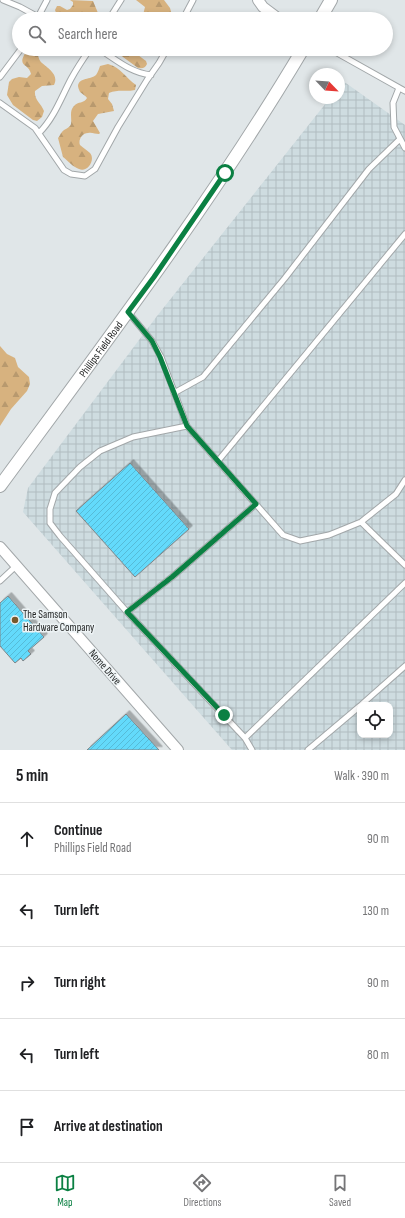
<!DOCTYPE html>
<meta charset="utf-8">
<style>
body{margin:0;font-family:"Sofia Sans Condensed",sans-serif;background:#f6f6f6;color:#202124}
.controls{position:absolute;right:12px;bottom:12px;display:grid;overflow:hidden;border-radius:8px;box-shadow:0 2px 6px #0003}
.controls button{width:36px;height:36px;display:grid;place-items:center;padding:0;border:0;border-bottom:1px solid #e0e0e0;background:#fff;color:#202124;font:20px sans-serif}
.compass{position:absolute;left:309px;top:68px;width:36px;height:36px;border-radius:50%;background:#fff;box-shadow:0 2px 6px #0003;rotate:115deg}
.stop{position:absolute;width:12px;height:12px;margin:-9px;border:3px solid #0b8043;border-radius:50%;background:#fff}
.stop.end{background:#0b8043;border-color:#fff;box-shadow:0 1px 4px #0008}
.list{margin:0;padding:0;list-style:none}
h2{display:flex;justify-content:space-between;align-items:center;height:52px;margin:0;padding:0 16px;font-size:17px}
h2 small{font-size:13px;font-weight:400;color:#757577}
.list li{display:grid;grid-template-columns:26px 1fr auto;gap:12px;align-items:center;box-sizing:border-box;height:72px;padding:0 16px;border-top:1px solid #e0e0e0}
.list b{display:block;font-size:15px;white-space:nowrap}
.list p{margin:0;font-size:13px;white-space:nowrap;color:#757577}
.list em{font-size:13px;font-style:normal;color:#757577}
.icon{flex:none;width:22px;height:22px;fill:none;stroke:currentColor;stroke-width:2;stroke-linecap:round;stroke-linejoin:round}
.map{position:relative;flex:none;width:405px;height:750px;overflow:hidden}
.search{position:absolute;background:#fff;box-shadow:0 2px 6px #0003;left:12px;right:12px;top:12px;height:44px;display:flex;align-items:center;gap:10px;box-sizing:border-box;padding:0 14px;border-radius:22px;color:#757577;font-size:15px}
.sheet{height:412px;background:#fff}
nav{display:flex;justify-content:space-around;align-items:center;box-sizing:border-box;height:56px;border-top:1px solid #e0e0e0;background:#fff;font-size:11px;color:#757577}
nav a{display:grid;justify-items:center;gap:2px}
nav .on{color:#0b8043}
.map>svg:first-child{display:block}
.industrial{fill:url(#industrial-grid);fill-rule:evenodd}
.forest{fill:url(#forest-firs)}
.building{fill:url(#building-hatch);stroke:#808587;filter:url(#shadow)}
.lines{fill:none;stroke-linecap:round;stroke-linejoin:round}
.service-casing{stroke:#a2a7a9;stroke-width:7}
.minor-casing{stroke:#a2a7a9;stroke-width:12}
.tertiary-casing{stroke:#a2a7a9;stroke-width:14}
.service{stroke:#fff;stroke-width:5}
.minor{stroke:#fff;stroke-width:10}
.tertiary{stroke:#fff;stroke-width:12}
.route{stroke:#0b8043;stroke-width:5}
.poi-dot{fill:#77592d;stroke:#edf3f5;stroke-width:1.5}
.labels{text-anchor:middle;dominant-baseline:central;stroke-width:3;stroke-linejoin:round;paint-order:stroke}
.street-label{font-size:11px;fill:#242626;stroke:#edf3f5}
.poi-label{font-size:11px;fill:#242626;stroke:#edf3f5;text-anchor:start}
</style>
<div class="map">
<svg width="405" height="750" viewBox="0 0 405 750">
<defs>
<pattern id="industrial-grid" width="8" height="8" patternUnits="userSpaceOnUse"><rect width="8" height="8" fill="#cedce0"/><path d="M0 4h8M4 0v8" fill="none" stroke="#b1bdc0"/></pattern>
<pattern id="forest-firs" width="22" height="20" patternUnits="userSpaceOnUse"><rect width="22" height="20" fill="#d7b27f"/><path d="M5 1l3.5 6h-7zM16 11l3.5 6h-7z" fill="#b8996e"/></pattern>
<pattern id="building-hatch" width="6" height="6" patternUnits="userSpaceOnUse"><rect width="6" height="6" fill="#63dafb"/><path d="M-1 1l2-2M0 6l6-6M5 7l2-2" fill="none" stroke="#56bbd7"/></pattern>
<filter id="shadow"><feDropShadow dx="3.5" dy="-3.5" stdDeviation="0" flood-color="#0004"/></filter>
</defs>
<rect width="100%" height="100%" fill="#e0e6e8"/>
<path class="industrial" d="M343,81l62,44v625h-173l-209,-238 5,-24 129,-172 173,-218h9v-11zM130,463l59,66 -54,48 -58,-66zM360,705h30v30h-30z"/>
<path class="forest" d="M70,0l23,1 5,12c-5,9 -28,6 -37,6l-3,-1 -3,-8 2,-4h3l7,4 3,-1 3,-4v-3z
M136,0h28l6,8 2,7 -2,4h-49l3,-3 13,1 6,-2 2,-8z
M112,49h23l3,6 8,6 1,3c-2,4 -4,5 -9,4z
M31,50l6,1c1,4 2,10 5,12 7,6 17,12 12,22l-12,1 -7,5c-1,9 6,12 9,20l-2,6 -5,4 -4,-1 -20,-15 -6,-10 2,-13 3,-3 7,-2 8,1 4,-4c-2,-11 -15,-7 -5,-22z
M108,64c12,3 18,14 28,21l-1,5c-9,2 -17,-1 -26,3l-1,6 4,5 2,7 -16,3 -5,7 7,12 -1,1c-4,0 -7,-2 -11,-1 -6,0 -10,7 -8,12 3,3 7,5 10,8 6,7 -3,20 -11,16 -6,-2 -11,-8 -16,-12l-5,-19c2,-2 2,-4 4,-6 2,-3 8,-4 9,-8 1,-6 -2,-13 3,-18 4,-5 10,-2 13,-8 -2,-3 -5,-4 -7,-6 -1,-2 -2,-5 -2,-6 1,-9 13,-6 18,-11 2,-3 3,-6 4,-9z
M0,346l7,8 8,4 3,9 11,10 1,7 -3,7 -16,18 -11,17z"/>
<path class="building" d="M130,463l59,66 -54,48 -59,-66z
M8,596l36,41 -16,14 3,3 -8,7 -2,-3 -6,5 -15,-17v-43z
M126,714l33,36h-72z"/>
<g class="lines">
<g class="service-casing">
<path id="service" d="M3,0l17,7 22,12
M37,19l10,-19
M109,19l12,-19
M183,19l10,-19
M99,49c18,11 30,23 52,26
M330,49l75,42
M0,77l21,-28
M399,88l-6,15 1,24 11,21
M0,103l35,25 29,42 7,4 14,2 10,-7 23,-42 29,-47 12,-17 8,-14
M39,133c15,-15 22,-35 32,-54 6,-11 12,-20 19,-30
M128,312l24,29 9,16 26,69 96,109 17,6 29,-6 32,-13 35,-28 9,-14
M174,393l29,-16 82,-99 84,-109 31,-30
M187,426l-54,11 -33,14 -20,16 -25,26 -5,16v14l10,13 67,76 118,126 7,12
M218,461l187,-227
M361,522l44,43
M0,581l16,-15
M127,612l45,-35 84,-73
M361,705l44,-39
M245,738l160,-155
M308,750l52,-44"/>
</g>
<g class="minor-casing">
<path id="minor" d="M258,0l5,7 16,12
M0,547l178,203"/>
</g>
<g class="tertiary-casing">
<g id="tertiary">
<path d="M320,19l11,-19"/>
<path id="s1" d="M0,486c105,-143 212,-284 303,-437"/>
</g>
</g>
<use href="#service" class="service"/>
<use href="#minor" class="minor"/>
<use href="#tertiary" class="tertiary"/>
</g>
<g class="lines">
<path class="route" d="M224,715l-97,-103 45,-35 84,-73 -69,-78 -27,-69 -8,-16 -24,-29 26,-35 71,-104"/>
</g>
<circle class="poi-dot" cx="15" cy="620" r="4"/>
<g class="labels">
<g class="street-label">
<text stroke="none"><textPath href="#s1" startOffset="170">Phillips Field Road</textPath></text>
<text transform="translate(105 667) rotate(49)">Nome Drive</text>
</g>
<g class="poi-label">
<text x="23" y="614">The Samson<tspan x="23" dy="13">Hardware Company</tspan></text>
</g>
</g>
</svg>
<div class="controls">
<button><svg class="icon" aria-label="locate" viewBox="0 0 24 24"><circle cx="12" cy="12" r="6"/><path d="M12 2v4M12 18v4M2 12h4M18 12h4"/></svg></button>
</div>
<svg class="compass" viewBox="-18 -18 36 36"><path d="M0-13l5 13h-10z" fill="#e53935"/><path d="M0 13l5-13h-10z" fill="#757577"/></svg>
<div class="stop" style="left:225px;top:173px"></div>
<div class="stop end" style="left:224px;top:715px"></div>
<div class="search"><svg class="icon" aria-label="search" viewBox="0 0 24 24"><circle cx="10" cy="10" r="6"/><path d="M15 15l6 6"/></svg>Search here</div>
</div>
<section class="sheet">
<h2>5 min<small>Walk · 390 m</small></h2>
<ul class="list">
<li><svg class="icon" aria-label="ahead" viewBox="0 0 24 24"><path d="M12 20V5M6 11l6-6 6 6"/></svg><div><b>Continue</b><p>Phillips Field Road</p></div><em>90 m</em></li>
<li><svg class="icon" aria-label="left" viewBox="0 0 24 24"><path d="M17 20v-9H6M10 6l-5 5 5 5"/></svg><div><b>Turn left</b></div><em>130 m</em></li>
<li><svg class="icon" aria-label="right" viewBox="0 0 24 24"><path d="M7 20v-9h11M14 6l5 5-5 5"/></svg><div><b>Turn right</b></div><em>90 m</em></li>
<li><svg class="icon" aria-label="left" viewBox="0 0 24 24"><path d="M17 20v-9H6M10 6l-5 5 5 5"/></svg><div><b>Turn left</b></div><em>80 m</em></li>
<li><svg class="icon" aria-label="arrive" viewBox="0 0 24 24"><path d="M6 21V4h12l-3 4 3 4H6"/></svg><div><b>Arrive at destination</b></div></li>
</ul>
</section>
<nav>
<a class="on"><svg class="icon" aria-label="map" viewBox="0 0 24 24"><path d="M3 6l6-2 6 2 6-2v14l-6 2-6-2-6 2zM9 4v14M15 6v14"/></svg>Map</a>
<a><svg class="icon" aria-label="directions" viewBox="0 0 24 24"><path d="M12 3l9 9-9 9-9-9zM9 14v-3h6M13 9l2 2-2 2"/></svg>Directions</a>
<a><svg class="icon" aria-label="saved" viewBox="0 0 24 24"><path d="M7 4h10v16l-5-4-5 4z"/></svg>Saved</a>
</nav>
